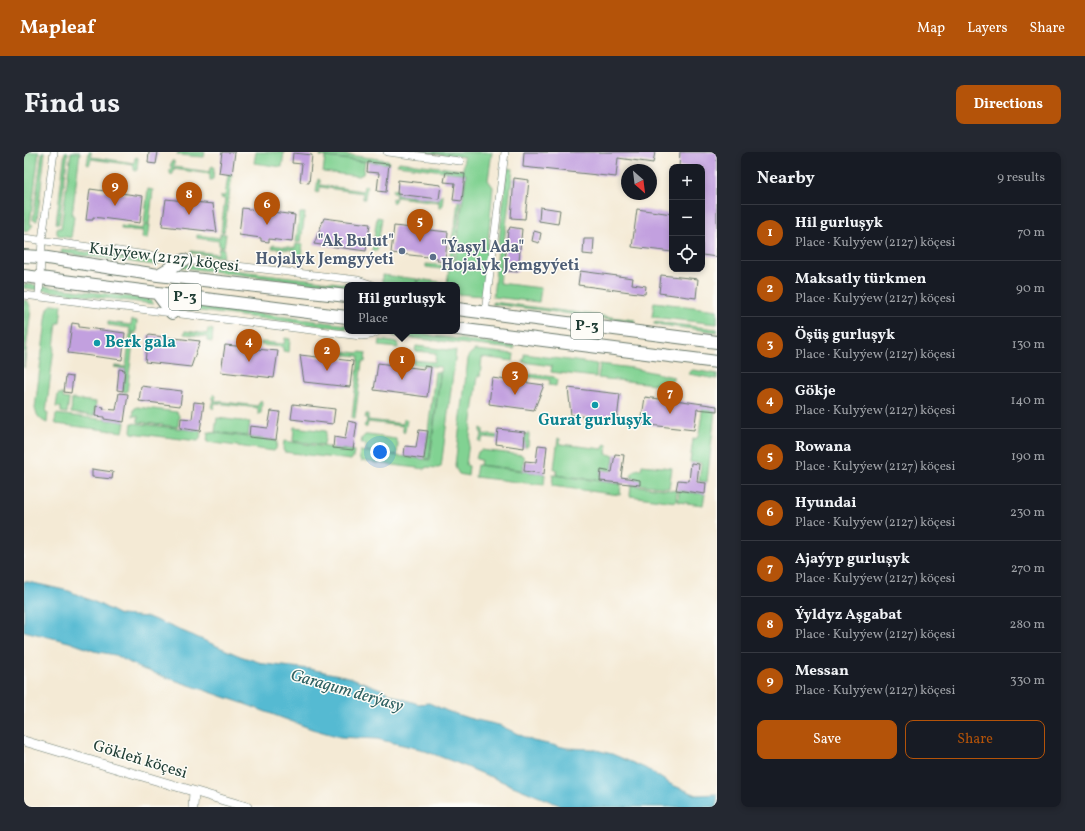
<!DOCTYPE html>
<meta charset="utf-8">
<style>
body{margin:0;font-family:Vollkorn,serif;background:#242831;color:#f1f3f6}
.controls{position:absolute;right:12px;top:12px;display:grid;overflow:hidden;border-radius:8px;box-shadow:0 2px 6px #0003}
.controls button{width:36px;height:36px;display:grid;place-items:center;padding:0;border:0;border-bottom:1px solid #363941;background:#171b24;color:#f1f3f6;font:20px sans-serif}
.compass{position:absolute;left:597px;top:12px;width:36px;height:36px;border-radius:50%;background:#171b24;box-shadow:0 2px 6px #0003;rotate:152deg}
.you{position:absolute;left:356px;top:300px;width:14px;height:14px;margin:-10px;border:3px solid #fff;border-radius:50%;background:#1a73e8;box-shadow:0 0 0 6px #1a73e833}
.badge{display:grid;place-items:center;width:26px;height:26px;border-radius:50%;background:#b45309;color:#fff;font-size:13px;font-weight:700}
.pin{position:absolute;translate:-50% -33px;filter:drop-shadow(0 1px 2px #0008)}
.pin::after{content:'';position:absolute;top:21px;width:14px;height:12px;background:inherit;clip-path:polygon(0 0,100% 0,50% 100%)}
.popup{position:absolute;left:320px;top:130px;width:116px;height:52px;box-sizing:border-box;display:grid;place-content:center;border-radius:8px;background:#171b24;filter:drop-shadow(0 1px 3px #0005);font-size:13px;white-space:nowrap;color:#9ea1a6}
.popup b{font-size:15px;color:#f1f3f6}
.popup::after{content:'';position:absolute;left:50%;top:100%;margin-left:-8px;border:8px solid transparent;border-top-color:#171b24}
.list{margin:0;padding:0;list-style:none}
h2{display:flex;justify-content:space-between;align-items:center;height:52px;margin:0;padding:0 16px;font-size:17px}
h2 small{font-size:13px;font-weight:400;color:#9ea1a6}
.list li{display:grid;grid-template-columns:26px 1fr auto;gap:12px;align-items:center;box-sizing:border-box;height:56px;padding:0 16px;border-top:1px solid #363941}
.list b{display:block;font-size:15px;white-space:nowrap}
.list p{margin:0;font-size:13px;white-space:nowrap;color:#9ea1a6}
.list em{font-size:13px;font-style:normal;color:#9ea1a6}
.actions{display:flex;gap:8px;padding:12px 16px}
.actions a{flex:1;padding:9px 0;border:1px solid #b45309;border-radius:8px;text-align:center;font-size:14px;color:#b45309}
.actions .main{background:#b45309;color:#fff}
.icon{flex:none;width:22px;height:22px;fill:none;stroke:currentColor;stroke-width:2;stroke-linecap:round;stroke-linejoin:round}
.map{position:relative;flex:none;width:693px;height:655px;overflow:hidden;border-radius:8px}
header{display:flex;align-items:center;gap:24px;box-sizing:border-box;height:56px;padding:0 20px;background:#b45309;color:#fff}
header strong{font-size:19px}
nav{display:flex;gap:22px;margin-inline-start:auto;font-size:14px}
.intro{display:flex;align-items:center;justify-content:space-between;box-sizing:border-box;height:96px;padding:0 24px}
h1{margin:0;font-size:28px}
.button{padding:10px 18px;border-radius:8px;background:#b45309;color:#fff;font-size:14px;font-weight:700}
main{display:flex;gap:24px;padding:0 24px}
aside{flex:1;background:#171b24;border-radius:8px;box-shadow:0 2px 6px #0003}
.map>svg:first-child{display:block}
.green{fill:#81d292;stroke:#508863}
.water{fill:#54bad2;stroke:#3a7c83}
.building{fill:#c2a0df}
.lines{fill:none;stroke-linecap:round;stroke-linejoin:round}
.minor-casing{stroke:#6a7a6c;stroke-width:8}
.tertiary-casing{stroke:#6a7a6c;stroke-width:10}
.trunk-casing{stroke:#6a7a6c;stroke-width:14}
.minor{stroke:#fff;stroke-width:7}
.tertiary{stroke:#fff;stroke-width:9}
.trunk{stroke:#fff;stroke-width:12}
.service-dot{fill:#5c6f8a;stroke:#fdfcf7;stroke-width:1.5}
.culture-dot{fill:#0f9aa8;stroke:#fdfcf7;stroke-width:1.5}
.labels{text-anchor:middle;dominant-baseline:central;stroke-width:3;stroke-linejoin:round;paint-order:stroke}
.shield{fill:#fdfcf7;stroke:#62766e;stroke-width:1}
.shield-label{font-size:15px;font-weight:bold;fill:#1f3d34}
.service-label{font-size:16px;font-weight:bold;fill:#4e5e75;stroke:#fdfcf7;text-anchor:end}
.street-label{font-size:16px;fill:#1f3d34;stroke:#fdfcf7}
.culture-label{font-size:16px;font-weight:bold;fill:#0d838f;stroke:#fdfcf7;text-anchor:start}
.water-label{font-size:17px;font-style:italic;fill:#2f6263;stroke:#fdfcf7}
</style>
<header>
<strong>Mapleaf</strong>
<nav><a>Map</a><a>Layers</a><a>Share</a></nav>
</header>
<div class="intro"><h1>Find us</h1><a class="button">Directions</a></div>
<main>
<div class="map">
<svg width="693" height="655" viewBox="0 0 693 655">
<rect width="100%" height="100%" fill="#fdfcf7"/>
<filter id="ink" filterUnits="userSpaceOnUse"><feTurbulence type="fractalNoise" baseFrequency=".025" numOctaves="2"/><feDisplacementMap in="SourceGraphic" scale="8" xChannelSelector="R" yChannelSelector="G"/><feConvolveMatrix kernelMatrix="1 2 1 2 8 2 1 2 1" color-interpolation-filters="sRGB"/></filter>
<filter id="wash" filterUnits="userSpaceOnUse"><feTurbulence type="fractalNoise" baseFrequency=".012" numOctaves="4" result="noise"/><feDisplacementMap in="SourceGraphic" scale="16" xChannelSelector="R" yChannelSelector="G"/><feGaussianBlur stdDeviation="0.9" result="paint"/><feColorMatrix in="noise" values="0 0 0 0 0 0 0 0 0 0 0 0 0 0 0 0 0 1.4 0 .05"/><feComposite in="paint" operator="in"/></filter>
<g filter="url(#wash)">
<rect width="100%" height="100%" fill="#f4ead5"/>
<path class="green" d="M0,0h15l-9,72 3,1 -4,5 -5,2z
M18,0h3l-8,69 -4,-1z
M41,0h3l-9,72 -3,-1z
M47,0h9l-8,63 2,1 -3,22 -11,-2 -3,-2v-6h4z
M65,0h2v5l43,6 1,-5 2,-1 1,1 -1,12 -2,1 -1,-1v-5l-43,-6 -1,5 -2,1 -1,-1z
M154,0h27l-1,5 -27,-2z
M232,0h28l-2,15 -28,-4z
M299,0l65,8 1,4 -69,-8z
M397,0h71l-4,28 5,7 -10,109 -26,-2v-9h-40l1,-6 29,4 2,-13 -23,-3v-3l23,2 1,-4h5l11,-88 -69,-9 2,-3 64,8 1,-13z
M301,5l40,5 -2,12 -4,2 -36,-4z
M148,9h2v6l36,5 1,-5 2,-1 1,1 -1,12 -2,1h-1v-6l-37,-5v5l-2,1 -1,-2v-4h1l1,-2 -2,-1z
M483,16l6,1 -14,114 42,5 -2,14 -46,-5z
M204,23h4l-8,57h-3l4,-33 -4,-1v-2h4z
M294,27l2,1v5l43,6 1,-5 1,-1 2,1 -2,12v1h-2v-6l-43,-6 -1,5 -2,1 -1,-1z
M371,36l2,2 -1,5 43,5 1,-4 2,-2 1,2 -1,11 -1,1h-2v-6l-43,-5 -1,4 -2,2 -1,-2v-3l3,1 1,-6 -3,-1v-2z
M124,37l5,1 -4,34 -5,-1z
M434,49h3l-8,59h-4l5,-33h1z
M276,61h5l-4,29h-5z
M353,65l5,1 -5,33h-5z
M120,73h6l-2,14 -6,-1 1,-7 -22,-2v-3l22,3z
M196,82h6l-2,13h-5v-6l-22,-3v-3l23,3z
M272,92l7,1 -3,16 -8,-1 1,-10 -21,-2 1,-3 22,3z
M195,96l5,1 -1,8 -32,-4v-2l27,3z
M38,97l100,13 -7,3 -94,-12z
M160,112l171,21h-8v3l-168,-21z
M358,123l35,4 -1,6h-28l-6,-3z
M0,132l124,15 3,2 3,3 -130,-16z
M0,148l4,1 3,8 -7,59z
M469,150l142,18v2l-143,-18z
M630,150l63,8v14l-65,-7z
M152,151l171,22v4l-163,-20 -5,-2z
M29,152l9,1 -2,18h-3l-11,90h2l-1,10c-7,-3 -11,-8 -12,-15l12,-96 2,-5z
M108,168l5,1 -1,12 -6,-1v-4l-22,-3v-3l23,3z
M630,170l63,7v3l-63,-8z
M184,177l5,1 -1,12 -5,-1v-4l-23,-3 1,-3 22,3z
M369,179l34,3 7,2 81,10 -1,3 -122,-13z
M106,182h4l-7,58h-4l3,-23 -12,-2 1,-1 11,1z
M261,186l5,1 -1,13 -6,-1v-4l-22,-2v-3l23,2z
M356,188l18,3v5l-19,-2z
M392,194l40,5 -15,116 -3,1 -12,-1 -1,2 -64,-8 -2,-4 1,-6 70,9 11,-93 -28,-3v-4l22,2 1,-9 -21,-2z
M451,198l39,4 -1,7 -31,-4 -2,19h-2l-12,89 3,1 -1,10 -9,-2 -3,-5 -1,-4 13,-106 2,-5z
M314,199l21,2 1,-1 6,1 -1,9h-3l-7,56h-3l7,-62 -22,-2z
M500,202l73,10 -1,13 -45,-5 1,-6 -29,-4 -1,-2h2l1,-4 -2,-1z
M576,212l32,4 42,9c-2,5 -4,8 -10,8l-66,-7z
M669,218l24,4v5l-28,-5v-2z
M411,220h5l-11,87 -4,-1z
M505,222l25,3 3,3 -1,6 -7,-1 1,-5 -21,-3z
M34,242h5v4l6,1 -2,14 -6,-1v-5h-5z
M190,242l2,2 -1,5 43,5 1,-4 2,-2 1,2 -1,11 -1,1h-2v-6l-43,-5 -1,4 -1,2 -2,-2 1,-2 1,-1 1,-5 -2,-1 1,-3z
M48,247l24,3 -2,14 -23,-3z
M679,253h5v5l7,1 -8,71 -8,-1 2,-18 -11,-1 3,-23 4,-1 2,-4z
M113,255l40,5 2,4 -1,11 -40,-5v-6h-5l1,-7z
M32,262l69,8 -2,10 -67,-8 -1,-2z
M342,262h2v6l35,4 1,-4 1,-2 2,2 -2,11 -1,2 -1,-1v-6l-35,-4 -1,5 -1,1 -2,-2 1,-2h1l1,-6h-2z
M193,266l33,4 -2,14 -33,-4z
M108,271l69,8 -1,8 -2,2 -66,-8 -1,-2z
M270,275l32,4 -2,14 -31,-4z
M457,276l2,1v5l42,5 1,-5 2,-1 1,2 -1,11 -2,1h-1v-6l-42,-4 -1,4 -1,1 -2,-1 1,-3h1l1,-5 -2,-1z
M184,280l69,9 -1,8 -2,2 -67,-9z
M341,283h3l28,4 2,4 -1,12 -31,-4v-7h-5l1,-6z
M534,286l2,1v5l43,5 1,-4 1,-1 2,1 -1,9 8,1 -2,16 -11,-2 -1,11 -44,-5 1,-5 -3,-1z
M260,289l70,10 -1,7 -2,2 -67,-8 -1,-3z
M457,298l41,5 2,3 -1,12 -43,-5 1,-5 -5,-1 2,-7z
M453,313l68,9 -1,11 -69,-8z
M618,313l30,3 -3,20 -33,-4v-6l-5,-1c1,-5 4,-8 10,-8z
M529,323l68,9 -1,11 -68,-9z
M607,333l46,6 -1,11 -46,-6z
M655,339l26,3 -2,11 -25,-3z"/>
<path class="water" d="M0,429l45,10 30,13 21,11 28,2 39,16 53,23 25,8 45,5 39,8 32,12 19,9 18,6 11,-1 18,8 21,7 31,7 34,16 34,7 25,1 20,5 33,14 27,17 25,10 20,-1v13h-153l-107,-44 -37,-14 -43,-10 -37,-2 -28,-8 -70,-26 -100,-34 -27,-14 -21,-4 -25,-9 -45,-11z"/>
<g id="blocks">
<path class="building" d="M125,0h9l-2,12 -8,-1z
M198,0h13l-3,23 -13,-2z
M500,0h131l-2,11 -35,-5 -2,19 -93,-10z
M656,0h37v105l-15,-2v-88h-23z
M269,1l19,2 -3,28 -9,-1 2,-18 -10,-1z
M344,10l21,2 -3,28 -9,-1 2,-18 -12,-1z
M422,20l19,2 -3,27 -9,-1 2,-17 -11,-1z
M490,26l15,2 -4,39 -14,-1z
M374,28l43,5 -2,14 -42,-5z
M66,37l53,7 -3,27 -47,-6v3h-7z
M142,47l47,5 4,28 -55,-6z
M516,55l20,3 -2,14 -19,-3z
M218,56l53,7 -3,27 -23,-3v3l-8,-1v-3l-22,-3z
M613,57l35,5v38l-40,-5z
M300,66l46,6 -4,27 -52,-7z
M370,74l54,6 -3,30 -8,-1 1,-3 -47,-5z
M486,75l12,2 -4,43 -14,-1 4,-41h1z
M510,79l7,2 -2,10 -7,-2z
M560,87h10l-1,16 -10,-1z
M556,119l53,7 -1,6 14,2 -1,8 -67,-9z
M637,123l37,4 -2,19 -37,-5z
M48,171l7,1v3l46,6 -3,27 -54,-7z
M124,183l52,6 -9,26 -46,-5z
M201,193l22,2v-2l9,1 -1,3 23,2 -4,27 -53,-6z
M276,203l53,6 -3,26 -46,-5z
M354,211l46,6v-3l7,1 -4,30 -53,-7z
M95,217l6,1 -2,21 -6,-1z
M42,224l7,1 -2,16 -7,-1z
M468,226l52,7 -10,25 -45,-6z
M117,234l41,5 -2,15 -41,-5z
M544,236l52,6 -3,26 -46,-5z
M95,241l9,1 -4,28 -20,-3v-2l-9,-1 1,-10 8,1 -1,2 13,1z
M621,245l22,3 1,-3 8,1 -1,2 42,6v5l-20,-2 -3,21 -53,-6z
M170,250l10,1 -4,28 -20,-3 1,-10 11,1z
M269,252l42,5 -2,15 -42,-5z
M247,259l9,1 -4,28 -27,-3 1,-11 18,2z
M324,269l9,2 -4,27 -20,-2 1,-11 11,2z
M474,277l27,3 -1,16 -28,-4z
M395,278l9,1 -4,28 -20,-3 1,-10 11,1z
M514,293l9,1 -3,28 -20,-3 1,-10 11,1z
M591,302l9,1 -3,22 19,3v5l-40,-4 1,-11 11,2z
M667,311l8,1 -2,18 9,1 -1,11 -29,-4 2,-10 11,1z
M68,317l21,3 -1,7 -20,-2z"/>
</g>
</g>
<g filter="url(#ink)">
<use href="#blocks" fill-opacity="0" stroke="#6a7a6c" stroke-width="1"/>
<g class="lines">
<g class="minor-casing">
<path id="minor" d="M363,0l73,9
M0,86l160,22 174,20 15,5
M0,143l337,41 10,-1 8,-4
M15,145l3,-57 12,-88
M461,161l20,-161"/>
</g>
<g class="tertiary-casing">
<path id="tertiary" d="M0,589l223,66
M169,655l1,-15"/>
</g>
<g class="trunk-casing">
<path id="trunk" d="M0,104l17,1 117,18 189,21
M134,123l26,-15
M0,124l323,41
M133,141l15,20
M433,157l260,33
M433,177l260,33"/>
</g>
<use href="#minor" class="minor"/>
<use href="#tertiary" class="tertiary"/>
<use href="#trunk" class="trunk"/>
</g>
</g>
<g class="service-dot">
<circle cx="378" cy="99" r="4"/>
<circle cx="409" cy="105" r="4"/>
</g>
<g class="culture-dot">
<circle cx="73" cy="191" r="4"/>
<circle cx="571" cy="253" r="4"/>
</g>
<g class="labels">
<g class="shield">
<rect x="145" y="132" width="32" height="26" rx="3"/>
<rect x="547" y="161" width="32" height="26" rx="3"/>
</g>
<g class="shield-label">
<text x="161" y="145">P-3</text>
<text x="563" y="174">P-3</text>
</g>
<g class="service-label">
<text x="370" y="90">"Ak Bulut"<tspan x="370" dy="18">Hojalyk Jemgyýeti</tspan></text>
<text x="417" y="96" text-anchor="start">"Ýaşyl Ada"<tspan x="417" dy="18">Hojalyk Jemgyýeti</tspan></text>
</g>
<g class="street-label">
<text transform="translate(140 106) rotate(7)">Kulyýew (2127) köçesi</text>
<text transform="translate(116 608) rotate(17)">Gökleň köçesi</text>
</g>
<g class="culture-label">
<text x="81" y="191">Berk gala</text>
<text x="571" y="269" text-anchor="middle">Gurat gurluşyk</text>
</g>
<g class="water-label">
<text transform="translate(323 539) rotate(16)">Garagum derýasy</text>
</g>
</g>
</svg>
<div class="controls">
<button>+</button>
<button>−</button>
<button><svg class="icon" aria-label="locate" viewBox="0 0 24 24"><circle cx="12" cy="12" r="6"/><path d="M12 2v4M12 18v4M2 12h4M18 12h4"/></svg></button>
</div>
<svg class="compass" viewBox="-18 -18 36 36"><path d="M0-13l5 13h-10z" fill="#e53935"/><path d="M0 13l5-13h-10z" fill="#9ea1a6"/></svg>
<div class="you"></div>
<div class="pin badge" style="left:378px;top:228px">1</div>
<div class="popup"><b>Hil gurluşyk</b>Place</div>
<div class="pin badge" style="left:303px;top:219px">2</div>
<div class="pin badge" style="left:491px;top:243px">3</div>
<div class="pin badge" style="left:225px;top:210px">4</div>
<div class="pin badge" style="left:396px;top:90px">5</div>
<div class="pin badge" style="left:243px;top:73px">6</div>
<div class="pin badge" style="left:646px;top:262px">7</div>
<div class="pin badge" style="left:165px;top:63px">8</div>
<div class="pin badge" style="left:91px;top:54px">9</div>
</div>
<aside>
<h2>Nearby<small>9 results</small></h2>
<ul class="list">
<li><span class="badge">1</span><div><b>Hil gurluşyk</b><p>Place · Kulyýew (2127) köçesi</p></div><em>70 m</em></li>
<li><span class="badge">2</span><div><b>Maksatly türkmen</b><p>Place · Kulyýew (2127) köçesi</p></div><em>90 m</em></li>
<li><span class="badge">3</span><div><b>Öşüş gurluşyk</b><p>Place · Kulyýew (2127) köçesi</p></div><em>130 m</em></li>
<li><span class="badge">4</span><div><b>Gökje</b><p>Place · Kulyýew (2127) köçesi</p></div><em>140 m</em></li>
<li><span class="badge">5</span><div><b>Rowana</b><p>Place · Kulyýew (2127) köçesi</p></div><em>190 m</em></li>
<li><span class="badge">6</span><div><b>Hyundai</b><p>Place · Kulyýew (2127) köçesi</p></div><em>230 m</em></li>
<li><span class="badge">7</span><div><b>Ajaýyp gurluşyk</b><p>Place · Kulyýew (2127) köçesi</p></div><em>270 m</em></li>
<li><span class="badge">8</span><div><b>Ýyldyz Aşgabat</b><p>Place · Kulyýew (2127) köçesi</p></div><em>280 m</em></li>
<li><span class="badge">9</span><div><b>Messan</b><p>Place · Kulyýew (2127) köçesi</p></div><em>330 m</em></li>
</ul>
<div class="actions"><a class="main">Save</a><a>Share</a></div>
</aside>
</main>
